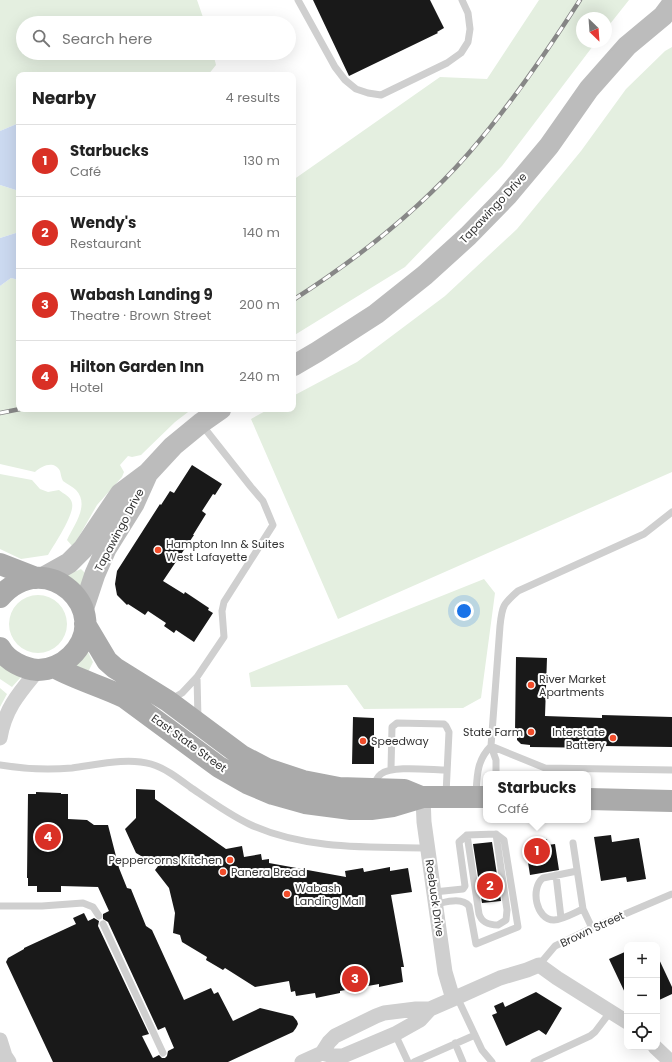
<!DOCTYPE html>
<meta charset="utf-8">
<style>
body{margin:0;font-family:Poppins,sans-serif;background:#f6f6f6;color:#222}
.controls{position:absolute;right:12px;bottom:12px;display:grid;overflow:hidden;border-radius:8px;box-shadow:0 4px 16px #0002}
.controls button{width:36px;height:36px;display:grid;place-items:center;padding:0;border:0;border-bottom:1px solid #e0e0e0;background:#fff;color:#222;font:20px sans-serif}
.compass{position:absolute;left:576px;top:12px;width:36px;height:36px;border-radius:50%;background:#fff;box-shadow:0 4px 16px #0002;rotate:155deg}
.you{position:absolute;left:464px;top:611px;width:14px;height:14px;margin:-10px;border:3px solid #fff;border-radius:50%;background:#1a73e8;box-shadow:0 0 0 6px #1a73e833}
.badge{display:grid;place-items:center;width:26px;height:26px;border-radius:50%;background:#d93025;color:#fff;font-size:13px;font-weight:700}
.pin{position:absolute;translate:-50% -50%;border:2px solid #fff;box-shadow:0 1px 4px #0006}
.popup{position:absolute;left:483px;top:771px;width:108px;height:52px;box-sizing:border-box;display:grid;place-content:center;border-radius:8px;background:#fff;filter:drop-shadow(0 1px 3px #0005);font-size:13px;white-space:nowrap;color:#767676}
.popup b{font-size:15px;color:#222}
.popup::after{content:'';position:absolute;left:50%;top:100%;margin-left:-8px;border:8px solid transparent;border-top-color:#fff}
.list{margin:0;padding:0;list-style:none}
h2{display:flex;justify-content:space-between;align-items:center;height:52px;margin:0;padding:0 16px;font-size:17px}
h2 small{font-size:13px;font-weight:400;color:#767676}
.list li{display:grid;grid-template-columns:26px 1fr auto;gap:12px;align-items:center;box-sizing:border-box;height:72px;padding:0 16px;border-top:1px solid #e0e0e0}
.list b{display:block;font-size:15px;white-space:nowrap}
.list p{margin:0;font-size:13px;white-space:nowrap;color:#767676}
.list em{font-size:13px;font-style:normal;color:#767676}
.icon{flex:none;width:22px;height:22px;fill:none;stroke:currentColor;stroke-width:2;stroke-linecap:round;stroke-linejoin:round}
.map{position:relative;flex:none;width:672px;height:1062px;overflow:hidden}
.search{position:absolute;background:#fff;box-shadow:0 4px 16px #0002;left:16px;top:16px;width:280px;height:44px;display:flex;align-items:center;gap:10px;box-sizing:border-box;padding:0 14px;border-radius:22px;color:#767676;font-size:15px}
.panel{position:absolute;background:#fff;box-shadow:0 4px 16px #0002;left:16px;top:72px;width:280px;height:340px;border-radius:8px}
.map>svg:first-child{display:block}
.green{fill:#e4efe0}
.water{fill:#cbd9f0}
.building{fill:#191919}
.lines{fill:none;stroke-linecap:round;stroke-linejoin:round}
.service{stroke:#cfcfcf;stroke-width:7}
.minor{stroke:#cfcfcf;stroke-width:15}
.secondary{stroke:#bcbcbc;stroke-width:21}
.primary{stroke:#aaa;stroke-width:22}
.rail-casing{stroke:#878787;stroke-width:4.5}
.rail{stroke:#fff;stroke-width:3;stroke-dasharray:9;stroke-linecap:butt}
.poi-dot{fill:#f14d2b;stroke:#fff;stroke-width:1.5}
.labels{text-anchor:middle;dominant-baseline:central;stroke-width:4;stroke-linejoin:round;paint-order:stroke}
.street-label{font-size:11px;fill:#323232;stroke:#fff}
.poi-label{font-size:11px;fill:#323232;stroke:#fff;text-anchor:start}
</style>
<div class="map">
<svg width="672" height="1062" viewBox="0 0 672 1062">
<rect width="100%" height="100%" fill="#fff"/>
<path class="green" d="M0,0h197l8,23h-182v30h190l3,12 -8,10h-189v48l-19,8z
M539,0h90l-23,29v-11h-24v24h14l-94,124 -97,101 -112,69v-156l147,-103 47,2z
M672,47v425l-334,147 -87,-200 18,-10h24v-13l64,-34 88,-66 72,-67 64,-78 45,-62 39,-38z
M0,185l19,6v41l-19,6z
M11,278l8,2v129h173l-17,13 -34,33 -9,2 -4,-1 -8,9 4,7 -2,5 -25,28 -24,42 -6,-7c7,-15 23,-35 9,-50 -3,-3 -9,-6 -13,-9 -2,-3 -2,-7 -3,-10 -6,-11 -18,-5 -25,1l-35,-8v-178z
M0,474l32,6 8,9 8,3 11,-2c5,4 12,7 13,13 3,11 -18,42 -24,52l-27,4 -21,-10z
M81,569l4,4 -3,11 -2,2 -13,-9v-2z
M484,579l11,14 -14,105 -18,10 -99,1 -17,-24 -96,2 -2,-14z
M9 624a29 29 0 1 1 58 0a29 29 0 1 1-58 0Z
M87,650l6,12 -5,10 -14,-5z
M0,664l21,13 -9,10 -12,-8z
M0,688l7,6 -7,13z"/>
<path class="water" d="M19,123v68l-19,-6v-54z
M19,232v48l-8,-2 -11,8v-48z"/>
<path class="building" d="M313,0h117l14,28 -7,4 1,1 -89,43z
M192,465l30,19 -7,11 -2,-1 -11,17 4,3 -13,21h1l-31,46 21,13 1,-2 24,16 -1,2 5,3 -19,29 -18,-12 -2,3 -10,-7 2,-3 -18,-12 -3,4 -17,-11 -1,1 -10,-10 -2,-11 2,-13 43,-67 1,1 9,-14 4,2z
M516,657l31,1 -2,58 57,2v-3l70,2v30l-68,-1v2l-74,-1v-2l-9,-1 -4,-4v-8h-2z
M353,717l21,1v46h-22z
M136,789l19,1v9l71,50 16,-3 2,11 17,-3 1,6 7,-1v4l77,14 -1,-6 18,-3 1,4 26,-5v4l18,-3 4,24 -21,3 13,72h-3l2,15 -24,5v-3l-39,7v2l-24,5 -1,-5 -19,3 -1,-5 -4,1 -2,-11 -34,6 -30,-19 -2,2 -17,-10 1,-3 -25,-15 -2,-7 -7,-2 2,-20 -6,-25 -14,-18 3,-4 -22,-13 -11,-24 11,-11z
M36,792l25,1v1h7v25l19,1 7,5h14l11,43 8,20 4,1 15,37 6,4 32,70 27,-12 3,6 4,-2 15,29 27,-13 33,8 4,5 1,3 -2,4 -3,4 -65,30h-175l-47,-100 2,-4 16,-9v-1l52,-24 -3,-6 11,-5 4,8 6,-3 5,3 -1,5 51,108 -7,2 11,22 6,-3 3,3h3l2,-2 1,-5 6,-3 -9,-21 -7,3 -50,-108 -5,-3v-5l6,-3 -11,-24 -37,-1v6h-24v-6h-9v-8h-1l1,-84h8z
M611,835l1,7 27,-4 7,41 -19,3 -1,-5 -25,4 -7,-44z
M547,839l1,6 7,-1 4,26 -29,5 -5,-32z
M492,842l9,59 -19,2 -9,-59z
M627,951v46l-18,-38z
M657,955l15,32v7l-15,7z
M536,992l26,16 -16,27 -7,-5 -33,16 -14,-31 5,-2 -3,-7 9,-4 2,5z"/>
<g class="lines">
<path class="service" d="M298,0l37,67 10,13 11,9 12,4 13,2 66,-32 14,-10 7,-11 2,-13 -2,-16 -6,-13
M197,677l1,42
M170,700l12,-7 15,-16 27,-40 -2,-26 2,-9 49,-77 -10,-24 -12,-14 -49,-62
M491,746l54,22 127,2
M0,765c24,4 48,5 72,3 24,-3 55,-11 79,-4 14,4 27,14 39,23 19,13 38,27 59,37 56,26 119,23 179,24
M391,769l1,-42 5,-4 47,1 2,2 3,6 -3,62
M496,774v-14l-5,-14 9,-120c2,-20 3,-22 18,-35l126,-57 28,-22
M373,787c2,-5 4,-10 8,-13 10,-9 51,-4 66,-4
M476,794c1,-19 1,-34 15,-48
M467,835l12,79c3,9 10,11 19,11l8,-5 1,-10 -11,-76
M573,843l10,66 9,19
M577,871l-34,7c-13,10 -7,42 11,42 8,0 22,-8 29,-11
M556,875l5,43
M434,892l29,-3 2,-3 -6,-44 8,-7 29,-1 8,6 14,87 -42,17 -7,-38c-7,-9 -23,-4 -33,-2
M0,906h42l41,-3 10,4 6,9
M103,924l60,129
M539,965l16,-19 37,-18 80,-34
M457,997l25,53 10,12
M395,1034l13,28
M455,1043l8,19
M414,1062l61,-27
M534,1062l56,-26 5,-4 16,-21"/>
<path class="minor" d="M0,738c5,-30 20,-46 38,-68
M423,797l1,25 21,150 8,27
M0,1040l5,16 4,6
M655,1047l16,15
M322,1053l11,3h10l52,-22 25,-14 10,-11 23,-10 47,-21 27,-8 12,-5 18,13 70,44
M302,1062l20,-9 7,-11 6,-6 41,-20 8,-3 32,-4h14"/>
<path class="secondary" d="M293,366l24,-14 59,-38 49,-39 43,-39 39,-40 42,-50 40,-57 38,-43 36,-30 9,-12
M44,577l25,-14 14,-14 37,-55 28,-21 25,-27 28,-23 20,-14
M83,610l12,-36 11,-25 28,-45 13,-29"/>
<path class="primary" d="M0,564l36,14
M0,597c46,-53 116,15 71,59 -8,8 -21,14 -33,14 -14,-1 -31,-9 -38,-22
M85,624l22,37 8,7 53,33 74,55 25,13 36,12 36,7 65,2 17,7
M54,667c22,12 47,19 70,30l95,70 28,16 26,11 32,9 46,6h20l22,-3 30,-9h63
M588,799l84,2"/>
<g class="rail-casing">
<path id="rail" d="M293,300c64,-41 125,-89 175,-146 42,-48 78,-101 112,-154
M0,413l20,-4"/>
</g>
<use href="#rail" class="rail"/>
</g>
<g class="poi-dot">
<circle cx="158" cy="550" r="4"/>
<circle cx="531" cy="685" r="4"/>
<circle cx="531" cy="732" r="4"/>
<circle cx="613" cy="738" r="4"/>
<circle cx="363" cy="741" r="4"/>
<circle cx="230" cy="860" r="4"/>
<circle cx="223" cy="872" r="4"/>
<circle cx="287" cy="894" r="4"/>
</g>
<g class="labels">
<g class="street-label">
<text transform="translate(493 208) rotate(-47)">Tapawingo Drive</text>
<text transform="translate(119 530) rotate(-62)">Tapawingo Drive</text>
<text transform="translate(189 743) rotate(36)">East State Street</text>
<text transform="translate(435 898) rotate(82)">Roebuck Drive</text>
<text transform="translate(592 929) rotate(-25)">Brown Street</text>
</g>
<g class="poi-label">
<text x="166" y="544">Hampton Inn &amp; Suites<tspan x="166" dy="13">West Lafayette</tspan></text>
<text x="539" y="679">River Market<tspan x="539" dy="13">Apartments</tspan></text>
<text x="523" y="732" text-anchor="end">State Farm</text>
<text x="605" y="732" text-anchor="end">Interstate<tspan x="605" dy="13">Battery</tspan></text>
<text x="371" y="741">Speedway</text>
<text x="222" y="860" text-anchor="end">Peppercorns Kitchen</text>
<text x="231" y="872">Panera Bread</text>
<text x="295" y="888">Wabash<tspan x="295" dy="13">Landing Mall</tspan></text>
</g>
</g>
</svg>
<div class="controls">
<button>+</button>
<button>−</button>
<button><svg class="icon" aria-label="locate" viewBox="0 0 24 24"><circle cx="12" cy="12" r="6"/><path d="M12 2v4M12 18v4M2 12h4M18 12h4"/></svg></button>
</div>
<svg class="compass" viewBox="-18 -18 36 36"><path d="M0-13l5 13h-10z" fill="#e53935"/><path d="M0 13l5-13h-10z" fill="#767676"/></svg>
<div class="you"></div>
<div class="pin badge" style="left:537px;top:851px">1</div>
<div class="popup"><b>Starbucks</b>Café</div>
<div class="pin badge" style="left:490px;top:886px">2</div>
<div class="pin badge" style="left:355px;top:979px">3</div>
<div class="pin badge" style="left:48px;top:837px">4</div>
<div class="search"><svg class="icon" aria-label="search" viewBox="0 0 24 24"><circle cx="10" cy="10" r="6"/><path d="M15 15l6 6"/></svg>Search here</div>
<section class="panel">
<h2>Nearby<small>4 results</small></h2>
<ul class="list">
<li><span class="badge">1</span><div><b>Starbucks</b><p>Café</p></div><em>130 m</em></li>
<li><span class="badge">2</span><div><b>Wendy's</b><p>Restaurant</p></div><em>140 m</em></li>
<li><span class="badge">3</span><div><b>Wabash Landing 9</b><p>Theatre · Brown Street</p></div><em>200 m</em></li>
<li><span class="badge">4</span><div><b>Hilton Garden Inn</b><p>Hotel</p></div><em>240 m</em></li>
</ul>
</section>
</div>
